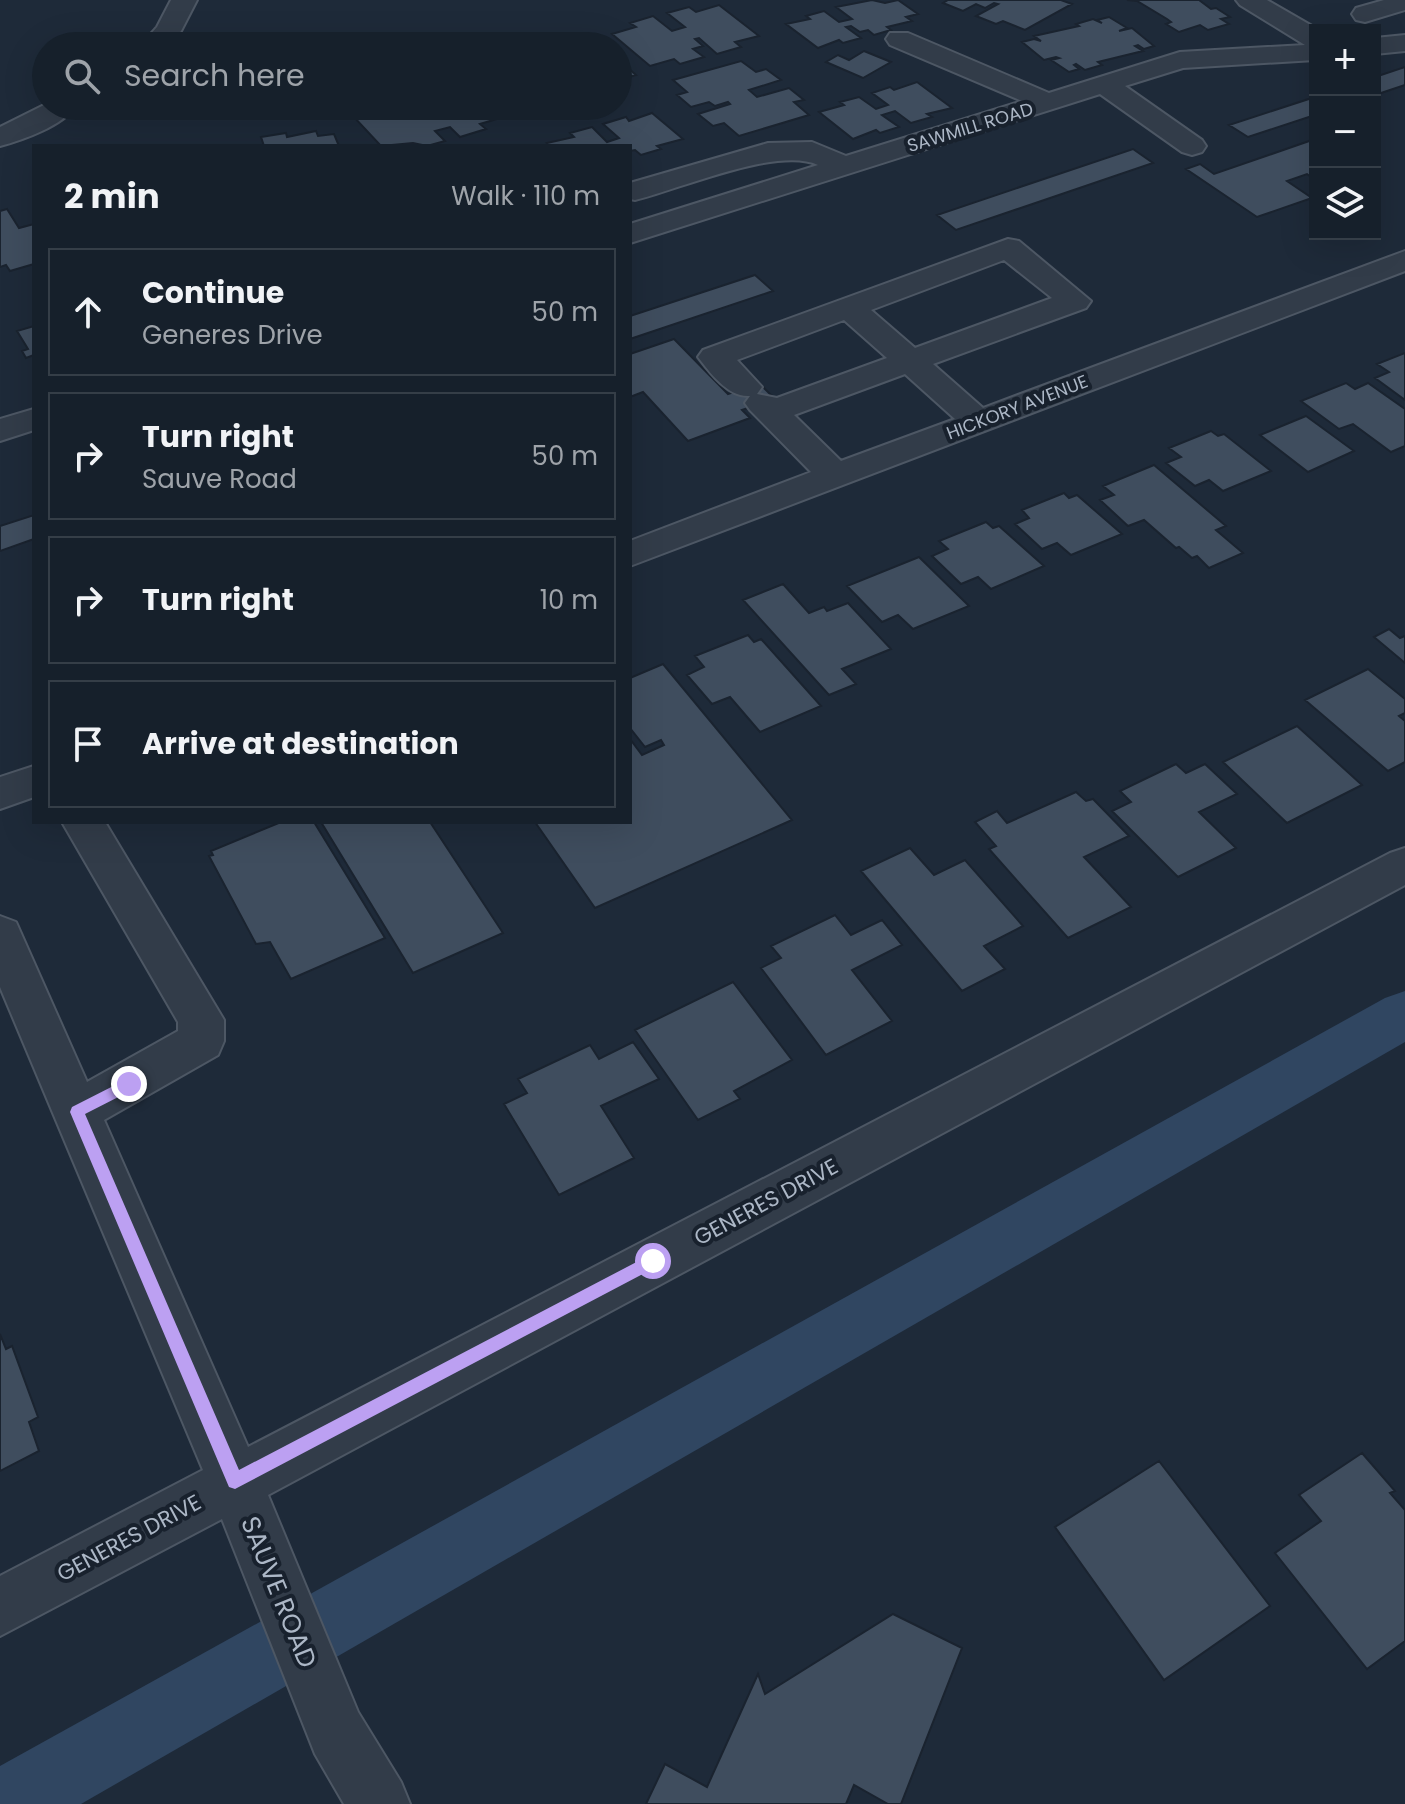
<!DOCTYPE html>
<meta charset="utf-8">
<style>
body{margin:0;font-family:Poppins,sans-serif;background:#1f2833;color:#f1f3f6}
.controls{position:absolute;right:24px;top:24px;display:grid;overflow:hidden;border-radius:0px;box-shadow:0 8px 32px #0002}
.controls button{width:72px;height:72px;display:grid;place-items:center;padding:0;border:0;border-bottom:2px solid #353e47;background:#16202b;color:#f1f3f6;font:40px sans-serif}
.stop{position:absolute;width:24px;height:24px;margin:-18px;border:6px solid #bca0f2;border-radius:50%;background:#fff}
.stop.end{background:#bca0f2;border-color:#fff;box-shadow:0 2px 8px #0008}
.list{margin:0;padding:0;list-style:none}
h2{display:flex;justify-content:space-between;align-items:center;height:104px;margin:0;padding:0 32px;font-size:34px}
h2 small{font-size:26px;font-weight:400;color:#9ea3a9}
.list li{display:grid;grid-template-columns:52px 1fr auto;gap:24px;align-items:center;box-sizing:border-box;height:128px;margin:0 16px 16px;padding:0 16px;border:2px solid #353e47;border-radius:0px}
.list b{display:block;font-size:30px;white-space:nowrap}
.list p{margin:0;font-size:26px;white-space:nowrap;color:#9ea3a9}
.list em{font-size:26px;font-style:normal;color:#9ea3a9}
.icon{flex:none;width:44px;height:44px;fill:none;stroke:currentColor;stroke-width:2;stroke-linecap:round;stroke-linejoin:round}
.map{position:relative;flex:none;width:1405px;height:1804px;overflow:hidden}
.search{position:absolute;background:#16202b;box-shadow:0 8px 32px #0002;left:32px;top:32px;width:600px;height:88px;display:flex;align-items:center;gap:20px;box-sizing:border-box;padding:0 28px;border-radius:44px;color:#9ea3a9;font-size:30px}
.panel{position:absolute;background:#16202b;box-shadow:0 8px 32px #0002;left:32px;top:144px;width:600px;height:680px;border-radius:0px}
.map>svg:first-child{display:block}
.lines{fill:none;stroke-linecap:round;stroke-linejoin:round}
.canal{fill:#304661;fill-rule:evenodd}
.building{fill:#3f4d5e;stroke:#1a232f;stroke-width:2}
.minor-casing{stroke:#4d5764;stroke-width:4}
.minor{fill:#323c49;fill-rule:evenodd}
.route{fill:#bca0f2}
.labels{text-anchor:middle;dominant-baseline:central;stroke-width:8;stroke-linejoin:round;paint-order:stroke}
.far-street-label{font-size:18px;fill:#acb7c6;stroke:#18212d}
.street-label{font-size:22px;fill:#acb7c6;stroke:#18212d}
.near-street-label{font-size:26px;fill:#acb7c6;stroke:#18212d}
</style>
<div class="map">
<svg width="1405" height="1804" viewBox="0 0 1405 1804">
<rect width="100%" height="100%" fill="#1e2a39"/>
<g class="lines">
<path class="canal" d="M1405,991v51l-1324,762h-81v-38l1385,-768z"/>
</g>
<path class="building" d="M872,0l13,3 13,-3 20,14 -12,3 6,4 -25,6 4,3 -17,5 -6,-5 -8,2 -9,-6 -5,1 15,11 -18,5 -4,-3 -21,8 -32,-24 24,-5 -4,-3 18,-5 15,11 13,-3 -16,-12z
M948,0h113l11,4 -47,26 -22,-9 -7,3 -20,-8 22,-12 -4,-1 -9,5 -9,-4 -13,7 -20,-8z
M1127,0h72l12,9 5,-1 14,9 -9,2 8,5 -21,6 -8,-5 -21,7 -13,-8 5,-2 -4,-3 -30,-18z
M719,5l40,31 -24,6 6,5 -24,7 -18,-16 -4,1 8,7 -10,3 11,8 -24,7 -6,-5 -24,7 -38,-32 24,-7 -6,-4 23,-7 19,15 13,-4 -18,-14 22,-6 7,5z
M1109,17l18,11 -8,3 13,-3 22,18 -10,3 -6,-4 -3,1 8,5 -45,11 4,3 -17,5 -9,-6 -2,1 5,4 -10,3 -18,-12 8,-2 -3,-1 -12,3 -22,-18 12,-3 7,2 -7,-5 45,-10 -3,-2 17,-5 9,4 -5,-3z
M864,51l27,11 -28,16 -37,-16 12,-7 11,5z
M618,59l18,16 -18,5z
M741,61l15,11 10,-3 15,11 -32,10 8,7 32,-9 15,12 -10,2 15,13 -70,21 -15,-13 -11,3 -15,-12 32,-10 -2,-2 -13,4 -6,-4 -18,5 -14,-12 10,-3 -14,-12z
M1405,67v18l-30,10v-18z
M917,82l35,26 -25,6 5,3 -21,6 -16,-12 -13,4 17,12 -19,6 -4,-3 -23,9 -34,-27 25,-7 -4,-3 19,-5 17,12 12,-4 -16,-12 18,-6 4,3z
M1315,97v18l-67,22 -19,-12z
M378,106h33l5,5 13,-5h67l11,10 -27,8 6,5 -26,8 -10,-10 -15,4 10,10 -18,5 -14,-3 -32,3 -29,-31z
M652,113l31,26 -26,7 4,3 -20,6 -6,-5 -5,1v-5h-79l-4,-3 27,-6 -4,-4 22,-6 15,15 12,-4 -16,-14 23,-7 3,4z
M316,131l2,5 16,-2 5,12h-75l-3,-9 25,-4 1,4z
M1315,139v41l-8,-6 -20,7 25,17 -55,19 -71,-48 14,-5 14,10z
M1133,149l20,14 -197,67 -19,-15z
M7,209l12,19 15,-4v40l-24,7 -4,-6 -6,2v-56z
M755,275l18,16 -143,48v-23z
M34,326v29l-8,3 -4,-7 6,-2 -11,-18z
M674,339l54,55 31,-11 16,16 -33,11 8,8 -62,23 -45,-49 -13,5v-43z
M1405,353v47l-30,-22 14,-6 -12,-8z
M1346,383l9,6 13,-6 37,26v37l-14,6 -38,-28 -14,5 -38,-28z
M1306,416l48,35 -46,21 -48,-37z
M1211,431l7,5 6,-2 47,37 -48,20 -14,-11 -14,6 -29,-23 15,-6 -12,-9z
M1154,465l72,61 -10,4 27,23 -34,15 -12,-12 -5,2 -13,-11 -3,1 -32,-28 -16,6 -28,-26 14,-5 -11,-9z
M1064,493l5,5 8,-3 45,39 -51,21 -14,-12 -15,6 -27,-25 14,-6 -7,-8z
M34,515v24l-34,12v-25z
M986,522l7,6 6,-2 45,40 -53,23 -13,-12 -17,7 -29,-28 16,-7 -9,-8z
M919,557l50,49 -56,23 -15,-14 -16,7 -35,-36z
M783,584l26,29 15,-6 3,4 21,-8 43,46 -49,20 14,15 -27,11 -86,-95z
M1389,629l11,9 5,-2v27l-31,-26z
M748,635l6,7 7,-3 60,67 -61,26 -30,-35 -18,7 -25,-29 17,-8 -9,-11z
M663,664l129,156 -197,88 -60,-86h95v-83l12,16 22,-10 -3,-5 -16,7 -15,-19v-50z
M1368,669l37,30v14l-6,3 6,5v41l-17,9 -83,-71z
M1297,726l65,59 -75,38 -64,-61z
M1176,764l10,9 19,-9 32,30 -38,18 37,36 -58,29 -66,-66 19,-9 -11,-11z
M1076,792l10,9 7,-2 36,37 -45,21 47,50 -63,31 -79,-89 7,-3 -21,-24 22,-11 10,12z
M281,822h33l71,116 -94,41 -21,-37 -14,2 -47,-88 4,-1 -2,-4z
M321,822h109l73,111 -90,40z
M910,848l24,27 31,-15 58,66 -39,20 21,23 -43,22 -101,-120z
M835,915l16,20 31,-15 20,25 -50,25 40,51 -66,34 -65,-87 20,-10 -10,-12z
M733,982l59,78 -58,31 6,8 -42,21 -63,-90z
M633,1042l26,37 -58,27 33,52 -75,37 -55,-91 23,-11 -9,-14 72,-34 9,14z
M0,1334l6,15 6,-3 26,71 -9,5 10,29 -39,20z
M1362,1453l33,38 -5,2 15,17v131l-38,28 -92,-116 46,-32 -22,-26z
M1159,1461l111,145 -106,74 -109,-153z
M893,1614l69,34 -61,156h-13l-34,-19 -8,19h-200l19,-40 42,23 51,-113 7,20z"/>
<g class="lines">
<g class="minor-casing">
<path id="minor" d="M171,0h26l-16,31 -13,15h-28l17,-19z
M1236,0h31l52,30h-4v30l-132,8 -58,18 77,54 4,6 -4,6 -10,3 -10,-3 -82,-58 -470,149v-19l188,-59c-40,-19 -138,24 -183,35l-5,-1v-16l138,-40 44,-1 34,14 176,-55 -132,-56 -4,-6 4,-6h18l141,60 131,-41 125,-7 -65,-40z
M1384,0h21v10l-40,12 -9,-2 -4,-6 4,-6z
M1405,35v16l-30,3v-16z
M46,104v2h30c-14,20 -53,34 -76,40v-19z
M1008,239l11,2 72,60 -5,7 -153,56 50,44 422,-157v20l-775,295v-25l181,-69 -61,-62 -5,-7 5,-7c-21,2 -40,-23 -52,-39l5,-7zM1004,260l48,38 -137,50 -44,-38zM844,320l43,38 -110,40 -20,-4 5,-7 -25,-27zM905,374l50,45 -114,42 -47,-46z
M34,409v21l-34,11v-22z
M34,766v31l-34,12v-32z
M62,822h43l119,198v21l-6,14 -114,65 144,327 1142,-594 15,-5v37l-1137,610 90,217 43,70 9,22h-66l-29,-50 -93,-235 -222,117v-60l203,-106 -203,-483v-71l16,6 71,160 91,-51v-9z"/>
</g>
<use href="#minor" class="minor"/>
</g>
<path class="route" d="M129,1078l7,6 -2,5 -49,25 154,356 409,-214h10l3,5 -3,5 -423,223 -6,-2 -159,-375 2,-5z"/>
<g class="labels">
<g class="far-street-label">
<text transform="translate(970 127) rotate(-17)">SAWMILL ROAD</text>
<text transform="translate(1017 407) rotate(-21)">HICKORY AVENUE</text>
</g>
<g class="street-label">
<text transform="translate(766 1202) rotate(-28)">GENERES DRIVE</text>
<text transform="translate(129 1538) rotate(-28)">GENERES DRIVE</text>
</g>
<g class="near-street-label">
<text transform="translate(279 1592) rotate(68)">SAUVE ROAD</text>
</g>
</g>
</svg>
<div class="controls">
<button>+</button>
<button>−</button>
<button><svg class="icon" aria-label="layers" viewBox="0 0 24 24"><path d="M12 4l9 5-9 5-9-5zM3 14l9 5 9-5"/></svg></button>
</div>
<div class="stop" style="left:653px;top:1261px"></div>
<div class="stop end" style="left:129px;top:1084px"></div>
<div class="search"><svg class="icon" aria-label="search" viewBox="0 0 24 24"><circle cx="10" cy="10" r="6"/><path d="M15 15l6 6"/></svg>Search here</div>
<section class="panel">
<h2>2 min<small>Walk · 110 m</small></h2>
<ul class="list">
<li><svg class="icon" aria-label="ahead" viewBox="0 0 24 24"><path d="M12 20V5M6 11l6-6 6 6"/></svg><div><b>Continue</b><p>Generes Drive</p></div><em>50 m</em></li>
<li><svg class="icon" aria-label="right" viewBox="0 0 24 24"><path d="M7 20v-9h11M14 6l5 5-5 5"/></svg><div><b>Turn right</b><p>Sauve Road</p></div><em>50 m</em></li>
<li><svg class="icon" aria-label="right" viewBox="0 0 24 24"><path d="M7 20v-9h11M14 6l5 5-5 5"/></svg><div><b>Turn right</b></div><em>10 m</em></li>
<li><svg class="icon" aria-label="arrive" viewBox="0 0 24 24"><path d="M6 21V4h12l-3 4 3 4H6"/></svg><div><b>Arrive at destination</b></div></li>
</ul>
</section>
</div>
